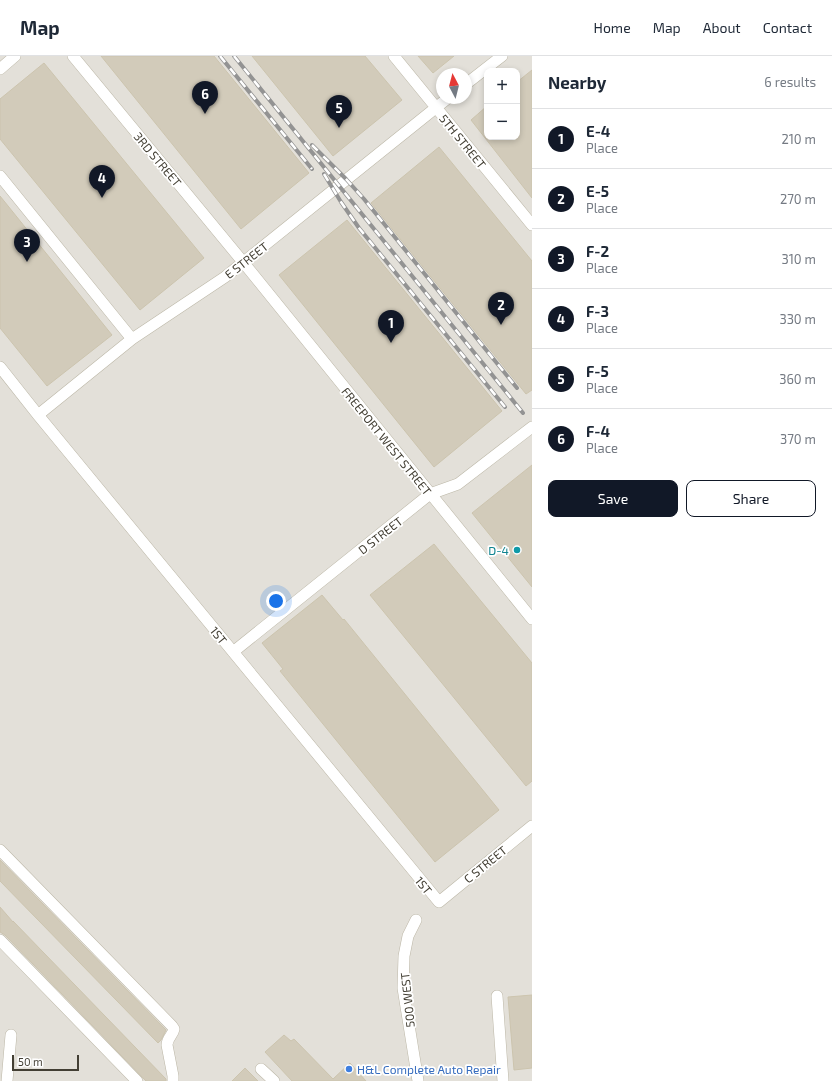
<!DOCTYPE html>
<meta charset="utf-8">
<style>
body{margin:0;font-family:"Exo 2",sans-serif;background:#f6f6f7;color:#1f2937}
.controls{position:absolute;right:12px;top:12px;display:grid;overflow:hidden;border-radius:8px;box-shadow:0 2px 6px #0003}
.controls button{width:36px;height:36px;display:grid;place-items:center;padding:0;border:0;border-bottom:1px solid #e0e1e3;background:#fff;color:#1f2937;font:20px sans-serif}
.compass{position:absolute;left:436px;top:12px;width:36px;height:36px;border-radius:50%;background:#fff;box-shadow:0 2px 6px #0003;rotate:353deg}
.scale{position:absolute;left:12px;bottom:10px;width:67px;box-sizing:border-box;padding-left:4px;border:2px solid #433f34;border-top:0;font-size:11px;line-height:14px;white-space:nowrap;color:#433f34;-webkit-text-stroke:3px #fff;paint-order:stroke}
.you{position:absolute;left:276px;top:545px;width:14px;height:14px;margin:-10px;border:3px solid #fff;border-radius:50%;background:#1a73e8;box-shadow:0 0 0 6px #1a73e833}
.badge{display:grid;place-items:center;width:26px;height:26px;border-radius:50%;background:#111827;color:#fff;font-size:13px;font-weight:700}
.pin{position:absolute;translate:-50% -33px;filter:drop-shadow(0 1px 2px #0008)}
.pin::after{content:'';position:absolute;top:21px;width:14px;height:12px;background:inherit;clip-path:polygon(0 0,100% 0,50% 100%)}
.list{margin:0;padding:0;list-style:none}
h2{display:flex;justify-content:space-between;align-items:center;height:52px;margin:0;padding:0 16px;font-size:17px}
h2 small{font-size:13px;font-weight:400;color:#747a83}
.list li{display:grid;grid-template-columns:26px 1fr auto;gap:12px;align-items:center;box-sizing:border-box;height:60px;padding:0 16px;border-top:1px solid #e0e1e3}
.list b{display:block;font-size:15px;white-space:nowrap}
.list p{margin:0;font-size:13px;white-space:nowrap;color:#747a83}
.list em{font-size:13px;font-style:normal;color:#747a83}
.actions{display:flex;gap:8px;padding:12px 16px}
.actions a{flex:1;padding:9px 0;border:1px solid #111827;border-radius:8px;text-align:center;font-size:14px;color:#111827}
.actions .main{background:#111827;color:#fff}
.map{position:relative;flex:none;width:532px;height:1025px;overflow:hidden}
header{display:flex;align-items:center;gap:24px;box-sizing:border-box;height:56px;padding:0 20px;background:#fff;border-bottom:1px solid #e0e1e3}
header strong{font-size:19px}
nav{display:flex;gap:22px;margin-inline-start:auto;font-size:14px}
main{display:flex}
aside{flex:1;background:#fff}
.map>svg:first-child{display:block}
.industrial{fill:#e3e0d9;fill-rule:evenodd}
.building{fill:#d2cbba;stroke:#ccc4ae}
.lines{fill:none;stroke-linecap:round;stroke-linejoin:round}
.minor-casing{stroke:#bcb7a7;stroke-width:12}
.minor{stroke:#fff;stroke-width:11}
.rail-casing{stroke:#939393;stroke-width:4}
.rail{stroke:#fff;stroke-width:2.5;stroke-dasharray:8;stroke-linecap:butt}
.culture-dot{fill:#0f9aa8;stroke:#fff;stroke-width:1.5}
.shop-dot{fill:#3f7fe0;stroke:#fff;stroke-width:1.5}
.labels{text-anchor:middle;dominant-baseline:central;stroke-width:3.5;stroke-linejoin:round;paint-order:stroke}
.street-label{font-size:12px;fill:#433f34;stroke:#fff}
.culture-label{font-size:12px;fill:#0d838f;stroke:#fff;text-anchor:end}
.shop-label{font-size:12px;fill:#366cbe;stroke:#fff;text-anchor:start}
</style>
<header>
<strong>Map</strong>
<nav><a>Home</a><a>Map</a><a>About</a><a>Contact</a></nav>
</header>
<main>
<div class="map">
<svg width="532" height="1025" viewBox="0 0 532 1025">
<rect width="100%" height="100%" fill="#f1eee4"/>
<path class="industrial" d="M0,0h532v1025h-532zM487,15h30v66h-30zM442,18h24v24h-24z"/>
<path class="building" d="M101,0h113l95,117 -68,56z
M252,0h113l37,44 -69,56z
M418,0h36l-21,17z
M44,7l160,195 -64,52 -140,-171v-40z
M532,14v128l-61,-78 16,-14v31h30v-55z
M439,91l93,114v129l-6,4 -155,-191z
M0,140l112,139 -65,51 -47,-58z
M347,164l155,191 -68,56 -155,-192z
M532,409v122l-60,-74z
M434,488l98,119v118l-6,5 -156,-191z
M322,539l21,25 1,-1 155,191 -64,52 -155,-191 3,-2 -21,-26z
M0,804l166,170 -5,10 -3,3 -158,-162z
M0,851l13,15v-1l153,158v2h-20l-141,-146 -5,-3z
M532,939v73l-18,2 -6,-73z
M284,979l7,6 3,-2 39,40 17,-16 16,18h-74l-27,-29z
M245,1012l13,13h-26z"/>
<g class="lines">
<g class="minor-casing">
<path id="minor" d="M73,0l170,206 289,357
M394,0l138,169
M0,13l15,-13
M466,28l36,-28
M0,120l132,163
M0,311l38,48 401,487 93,-76
M38,359l94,-76 93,-62 223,-179
M233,596l197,-158 28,-10 74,-57
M0,794l172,176 2,3c-1,6 -7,9 -7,16l6,31v5
M416,864l-8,16 -4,20 -1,32 15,93
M0,884l137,141
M497,940l6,85
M261,1013l13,12
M7,1025l4,-46"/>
</g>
<use href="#minor" class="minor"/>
<g class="rail-casing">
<path id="rail" d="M220,0l92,113
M234,0l289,357
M312,89l34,34 18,20 153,189
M324,118l17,28 18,26 146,179"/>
</g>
<use href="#rail" class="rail"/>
</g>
<circle class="culture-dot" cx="517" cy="494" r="4"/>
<circle class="shop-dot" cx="349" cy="1013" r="4"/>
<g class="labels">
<g class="street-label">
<text transform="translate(463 85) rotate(51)">5TH STREET</text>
<text transform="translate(158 103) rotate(50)">3RD STREET</text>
<text transform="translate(246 204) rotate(-38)">E STREET</text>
<text transform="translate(387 385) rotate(51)">FREEPORT WEST STREET</text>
<text transform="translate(380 479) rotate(-38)">D STREET</text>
<text transform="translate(219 579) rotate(51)">1ST</text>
<text transform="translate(485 808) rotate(-39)">C STREET</text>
<text transform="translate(424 829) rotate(51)">1ST</text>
<text transform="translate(407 944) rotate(-96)">500 WEST</text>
</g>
<g class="culture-label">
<text x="509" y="494">D-4</text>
</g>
<g class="shop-label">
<text x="357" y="1013">H&amp;L Complete Auto Repair</text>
</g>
</g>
</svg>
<div class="controls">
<button>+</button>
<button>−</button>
</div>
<svg class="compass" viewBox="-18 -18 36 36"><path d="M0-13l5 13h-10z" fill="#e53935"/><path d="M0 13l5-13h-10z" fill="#747a83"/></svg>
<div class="scale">50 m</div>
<div class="you"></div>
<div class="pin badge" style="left:391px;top:287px">1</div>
<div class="pin badge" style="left:501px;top:269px">2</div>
<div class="pin badge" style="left:27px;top:206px">3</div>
<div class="pin badge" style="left:102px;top:142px">4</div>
<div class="pin badge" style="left:339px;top:72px">5</div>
<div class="pin badge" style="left:205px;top:58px">6</div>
</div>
<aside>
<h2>Nearby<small>6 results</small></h2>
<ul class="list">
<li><span class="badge">1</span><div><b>E-4</b><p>Place</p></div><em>210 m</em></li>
<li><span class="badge">2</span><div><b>E-5</b><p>Place</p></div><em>270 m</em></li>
<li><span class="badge">3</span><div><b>F-2</b><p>Place</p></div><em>310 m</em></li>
<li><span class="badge">4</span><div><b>F-3</b><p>Place</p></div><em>330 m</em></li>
<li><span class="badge">5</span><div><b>F-5</b><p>Place</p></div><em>360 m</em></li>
<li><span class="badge">6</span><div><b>F-4</b><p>Place</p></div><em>370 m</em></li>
</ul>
<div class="actions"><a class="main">Save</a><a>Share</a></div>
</aside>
</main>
